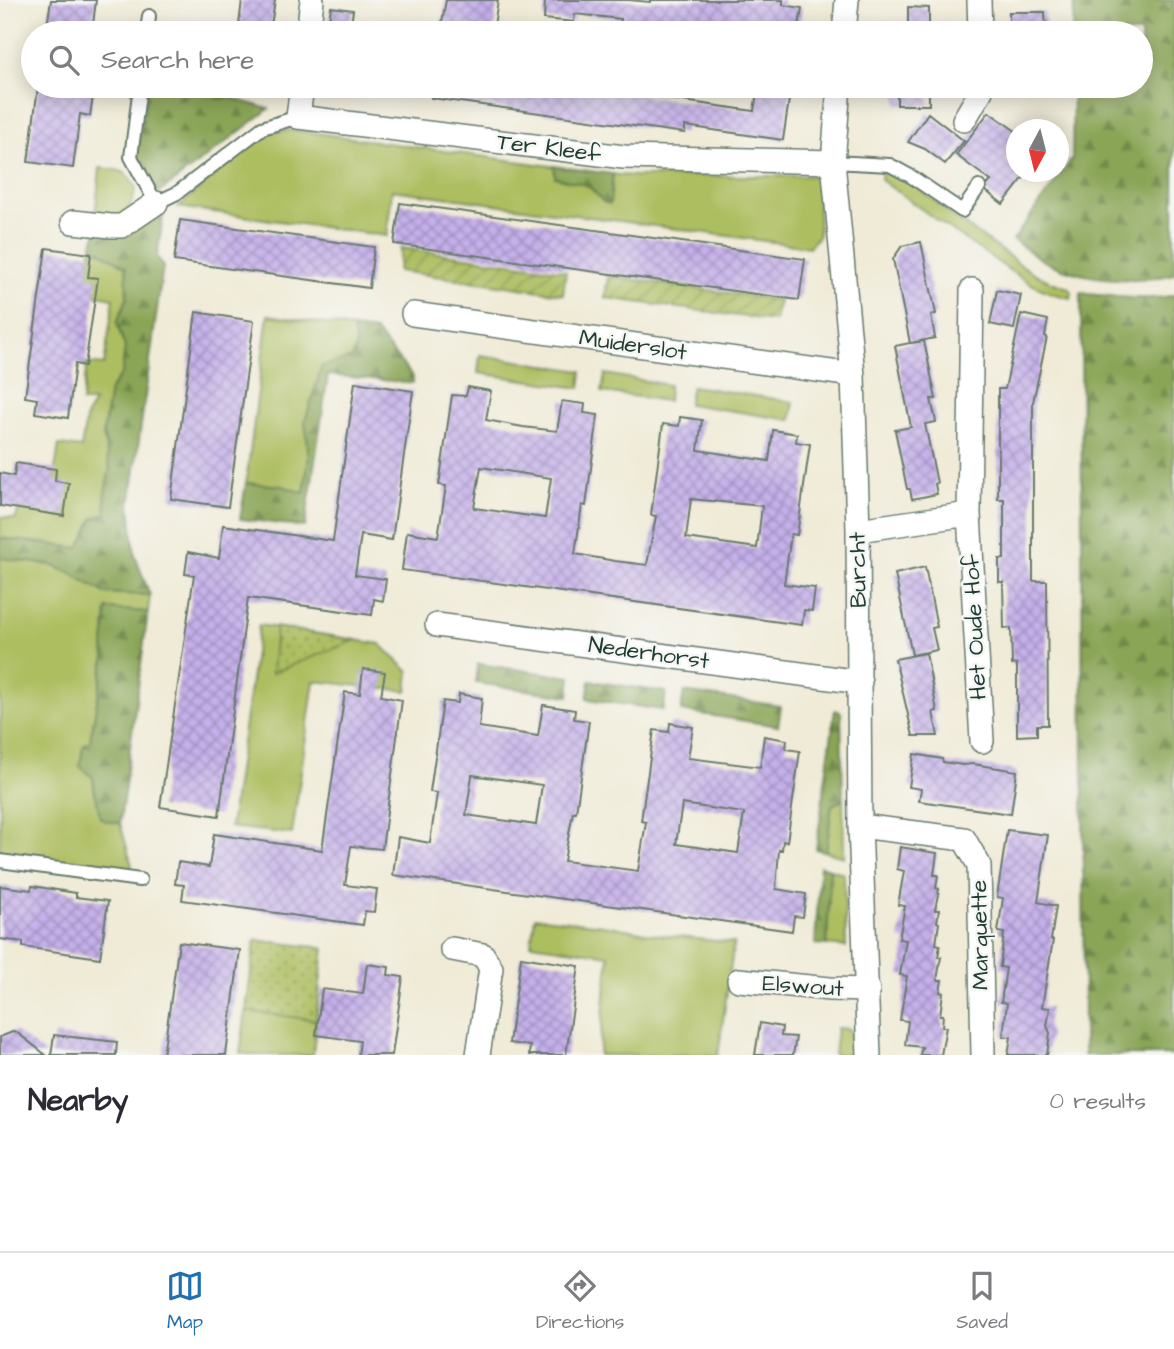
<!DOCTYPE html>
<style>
body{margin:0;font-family:"Architects Daughter",sans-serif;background:#f7f7f7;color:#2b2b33}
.compass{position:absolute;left:1006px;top:119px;width:63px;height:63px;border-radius:50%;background:#fff;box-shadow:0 4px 18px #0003;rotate:187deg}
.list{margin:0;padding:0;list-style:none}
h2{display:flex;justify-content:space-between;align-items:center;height:91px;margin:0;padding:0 28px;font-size:30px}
h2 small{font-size:23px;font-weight:400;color:#7c7c81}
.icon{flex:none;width:38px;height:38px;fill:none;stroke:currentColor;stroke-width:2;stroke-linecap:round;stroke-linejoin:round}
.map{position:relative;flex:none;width:1174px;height:1055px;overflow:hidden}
.search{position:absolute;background:#fff;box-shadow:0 4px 18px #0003;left:21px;right:21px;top:21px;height:77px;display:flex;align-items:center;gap:18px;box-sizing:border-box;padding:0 24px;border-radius:38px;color:#7c7c81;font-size:26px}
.sheet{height:196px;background:#fff}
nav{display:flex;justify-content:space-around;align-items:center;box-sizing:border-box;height:98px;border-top:2px solid #e1e1e2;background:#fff;font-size:19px;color:#7c7c81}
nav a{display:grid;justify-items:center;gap:4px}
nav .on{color:#1f6fb2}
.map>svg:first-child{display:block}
.grass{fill:#adbe61;stroke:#667e4a;stroke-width:2}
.forest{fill:url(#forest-firs);stroke:#547146;stroke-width:2}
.park{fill:url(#park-dots);stroke:#667e4a;stroke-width:2}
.garden{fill:url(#garden-furrows);stroke:#667e4a;stroke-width:2}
.building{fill:url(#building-cross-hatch);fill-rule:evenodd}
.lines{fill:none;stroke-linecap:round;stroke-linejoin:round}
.lane-casing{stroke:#687a6d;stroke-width:16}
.street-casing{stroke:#687a6d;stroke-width:26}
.lane{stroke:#fff;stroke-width:12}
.street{stroke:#fff;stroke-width:23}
.labels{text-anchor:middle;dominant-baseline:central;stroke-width:5;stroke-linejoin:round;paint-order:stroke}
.street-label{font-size:23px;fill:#1f3d34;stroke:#f6f6f2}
</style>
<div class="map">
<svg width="1174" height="1055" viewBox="0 0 1174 1055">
<defs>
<pattern id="forest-firs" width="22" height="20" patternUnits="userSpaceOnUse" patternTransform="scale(1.75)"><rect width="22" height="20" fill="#8aa557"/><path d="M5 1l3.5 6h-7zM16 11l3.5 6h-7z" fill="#708849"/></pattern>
<pattern id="park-dots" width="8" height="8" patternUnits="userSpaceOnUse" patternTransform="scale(1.75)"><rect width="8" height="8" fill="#adbe61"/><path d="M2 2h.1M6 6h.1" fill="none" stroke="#8c9c51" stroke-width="1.8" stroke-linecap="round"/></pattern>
<pattern id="garden-furrows" width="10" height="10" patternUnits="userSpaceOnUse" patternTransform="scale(1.75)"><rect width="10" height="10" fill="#adbe61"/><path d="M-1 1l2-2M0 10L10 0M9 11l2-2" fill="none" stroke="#8c9c51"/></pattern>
<pattern id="building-cross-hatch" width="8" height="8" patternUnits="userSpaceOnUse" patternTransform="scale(1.75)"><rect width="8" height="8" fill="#c5b0ea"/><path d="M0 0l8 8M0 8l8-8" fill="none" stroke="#9f90be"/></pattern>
</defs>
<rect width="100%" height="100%" fill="#f6f6f2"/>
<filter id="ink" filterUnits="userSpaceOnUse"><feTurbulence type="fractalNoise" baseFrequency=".0143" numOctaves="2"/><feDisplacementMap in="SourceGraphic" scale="14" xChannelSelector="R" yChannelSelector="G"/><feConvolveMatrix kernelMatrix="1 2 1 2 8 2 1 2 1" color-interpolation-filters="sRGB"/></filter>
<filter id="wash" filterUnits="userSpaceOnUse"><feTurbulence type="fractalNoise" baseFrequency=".00686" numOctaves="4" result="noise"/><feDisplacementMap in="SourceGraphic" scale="28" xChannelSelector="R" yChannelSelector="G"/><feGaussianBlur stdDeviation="1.57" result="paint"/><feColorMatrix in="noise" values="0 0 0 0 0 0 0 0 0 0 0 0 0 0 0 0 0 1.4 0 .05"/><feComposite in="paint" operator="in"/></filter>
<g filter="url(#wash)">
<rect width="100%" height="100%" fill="#f0ebd7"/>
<path class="grass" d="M295,130l312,44 26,2h184l2,59 -10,12 -417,-57 -5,46 -209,-29 46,-40 45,-35z
M100,168c21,3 26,0 36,21 -8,27 -12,31 -41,29z
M882,170c24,3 53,32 72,47 13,10 27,19 40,28 23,17 47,37 76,43l2,5 -1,5c-32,-5 -56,-24 -82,-42 -37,-24 -72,-50 -108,-76z
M92,246l34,21 1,31 -10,25 8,24 -3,26 -12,17 -7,44 7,35 -5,23 1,21 -13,6 -14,29 -79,-10v-21l16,2 3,-13 29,6 11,-67 22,3 6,-34 7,-12h-12l5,-39 17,2 10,-67 -30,-5z
M268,315l85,13 3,19 -4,11 -30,9 -17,54 4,35 -5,37 -22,-7 -36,-3z
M480,355l102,16 -2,17 -102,-15z
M605,374l64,11 -1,16 -66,-9z
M692,386l102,16 -3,18 -103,-16z
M0,558l51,7 20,8 34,20 45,2 -2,17 -41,-3 -3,36 1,13 -15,84 4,49 13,30 13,2 12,43 -9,9 -123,-17z
M259,625l121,19 29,28 -2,19 -93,-10 -22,153 -62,-7z
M843,800l1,57 -18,-5 6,-48z
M830,869l14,5 2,73 -19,-2z
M535,917l75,9 41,8 83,9 -16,112h-119l10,-100 -78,-11z
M246,1011l70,9 -3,35h-58l-15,-2z
M837,1028l13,1 1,26h-17z"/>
<path class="forest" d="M1077,0h97v274c-37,10 -88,6 -124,-10 -13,-6 -25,-16 -37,-24l59,-81 1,-73h68v-53h-68l1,-29z
M148,86h43l78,23 -110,84 -23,-37z
M554,166l59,8 -3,30 -7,-2c-19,-25 -22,-16 -48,-25z
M164,212l-7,44 6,10 -33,239 5,51 15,39 -45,-2 -34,-20 -20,-8 -51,-7v-20l79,10 14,-29 13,-6 -1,-21 5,-23 -7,-35 7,-44 12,-17 3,-26 -8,-24 10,-25 -1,-31 -34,-21 6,-18 31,1z
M1081,292l7,2c28,2 58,8 86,1v760h-90z
M353,328l22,3 38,46v6l-85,-8 -23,152 -65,-8 6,-36 36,3 22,7 5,-37 -4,-35 17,-55 30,-8 4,-11z
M107,609l41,3 -28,211 -13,-2 -7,-3 -7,-40 -13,-12 3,-20 7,-5 15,-83 -1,-13z
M478,664l93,13 -2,19 -93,-13z
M590,681l76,11 -3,18 -76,-11z
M684,692l97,14 -3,20 -97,-15z
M835,710l6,2 2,88 -11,5 -6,47 -10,-3z
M820,866l10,3 -3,76 -12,-1z"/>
<path class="park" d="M276,627l80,13 -84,33z
M255,940l69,8 -8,72 -70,-9z"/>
<path class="garden" d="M401,248l165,23 -3,23 -165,-23z
M608,276l171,24 -4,21 -170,-23z"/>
<g id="blocks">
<path class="building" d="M51,0h45l-4,33h-46z
M242,0h33l-5,33h-32z
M446,0h52l-5,33h-53z
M545,0h84l21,2v-2h133v5l19,3 -4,25h-103v-7l-47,-5 -1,9 -14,-1 -13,-2 1,-8 -46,-5 -1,8 -30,-3z
M331,7l22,3 -3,23h-23z
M908,7l21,1v25h-21z
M1009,12h36l1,21h-37z
M51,86h33v3l10,1 -4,26 -10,-2 -7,54 -45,-6 10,-75 12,2z
M431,86h147l176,25 4,-25h33l-8,54 -98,-14v7l-254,-35z
M897,86h32v19h-32z
M989,112l28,20v40h11l-25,32 -17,-13 1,-6 4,-4 -35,-26z
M928,113l36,28 -19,23 -20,-15 -17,-7z
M400,203l405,56 -6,41 -405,-56z
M180,220l194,27 -5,41 -195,-27z
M921,242l15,72 -5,1 4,23 -24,5 13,-2 12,58h-5l5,23 -11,2 12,59 -2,1 2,10 -25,5 -2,-10h-3l-12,-59 16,-3 -16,-81 15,-3 -17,-84 9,-13z
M46,248l45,6 -3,23 10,1 -13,88 -10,-2 -7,54 -33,-5 2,-14 -12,-2z
M997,290l24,5 -7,34 -24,-5z
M196,312l58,9 -26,186 -57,-8z
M1021,314l27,6 -3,16 2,1 -14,65v179h14l1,144h-11v10l-20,1v-72l-5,1 -1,-37h-7l-1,-46h-4v-23h5v-60h-6v-110h7z
M355,382l58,9 -21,149 -31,-5 -6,40 31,4 -3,22 -9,-2 -2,16 -124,-17 -29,218 -59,-9 34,-232 -9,-1 3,-22 31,6 4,-33 110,16z
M468,387l23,4 -5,29 37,7 34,4 5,-30 23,3 -1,9 14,2 -12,91 -4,-1 -7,49 40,7 32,4 9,-49 -5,-1 12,-91 16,2 1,-9 22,3 -4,30 71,11 4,-31 24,4 -1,8 14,2 -13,91 -6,-1 -7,50 31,4 -3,23 -8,-1 -2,15 -400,-55 5,-38 31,5 8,-51 -7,-1 13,-90 14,1zM481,467l70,11 -6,40 -71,-10zM691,499l71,7 -5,42 -71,-10z
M16,463l40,6 -1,12 14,2 -5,33 -64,-10v-33l14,3z
M925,567l12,60 -5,1 5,22 -25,5 -17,-81z
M926,653l11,58 -4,1 5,24h-25l-18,-77z
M363,669l22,3 -4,24 21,4 -20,149 -31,-3 -6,39 32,4 -3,23 -9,-1 -2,14 -181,-25 2,-15 -9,-1 3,-22 31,5 5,-33 108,16 23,-158 15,2z
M459,694l23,4 -3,29 59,9 5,-31 32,5 -1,9 15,2 -13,91h-3l-9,49 74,10 8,-49 -5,-1 13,-91 15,2 1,-9 23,4 -5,31 72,9 4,-31 23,4 -1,9 14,2 -13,91 -4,-1 -1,9h-3l-3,39 30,5 -3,23 -9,-1 -2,15 -399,-56 5,-38 32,6 7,-50 -7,-1 13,-91 15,2zM472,775l70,10 -6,40 -70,-10zM682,804l62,9 -6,40 -62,-9z
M914,754l28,5 1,3 20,3 10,-1 44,7 -6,43 -92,-13 2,-12 -12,-2z
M1007,830l41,5 -10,67 18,4 -5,34h2l-11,67 8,1 -3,18 3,7 -3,22h-39l3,-18 -8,-1 4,-33 -6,-1 5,-34 -6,-1 4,-34 -6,-1 5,-34 -6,-1z
M900,847l37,6 -3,22h4l-2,13 3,1 -4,21h4l-2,12 2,1 -3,21 4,1 -2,12h3l-4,23h5l-2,12 3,1 -3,22h3l-1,12h4l-5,28h-21l2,-8 -17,-2 3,-24 -8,-1 7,-44 -7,-1 6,-35 -7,-1 6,-33 -7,-1 6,-34 -7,-2z
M0,886l31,4 1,-4 44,7v4l32,4 -8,57 -77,-11v-5l-23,-3z
M179,942l61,8 -14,105h-63z
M521,957l58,9 -13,89h-37l1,-9 -21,-3z
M367,964l22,3 -1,8 15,2 -11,78h-34l2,-14 -44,-6 6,-46 41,5z
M760,1023l22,4 -1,9 15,1 -3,18h-38z
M15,1031l31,24h-46v-18z
M54,1035l63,7 -1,13h-65z"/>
</g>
</g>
<g filter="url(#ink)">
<use href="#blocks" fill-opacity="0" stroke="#687a6d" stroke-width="2"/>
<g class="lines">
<g class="lane-casing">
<path id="lane" d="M147,33l2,-17
M140,86l-9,71 25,46 21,-10 85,-65 36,-11
M833,162l57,3 22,12 50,34 17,-24
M0,861l140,19"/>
</g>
<g class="street-casing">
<path id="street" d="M979,0l1,33
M308,33l4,-33
M844,33l3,-33
M302,86l-4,31 326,40 209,5
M839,86l-6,76 20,213 5,155 2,296 9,229
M964,120l17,-29v-5
M73,222l38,4h11l34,-23
M972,290l-3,224 13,227
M413,314l440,61
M858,530l111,-16
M437,625l423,57
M860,826l104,13 15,26 4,190
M452,949l31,6 8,13 -13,87
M739,980l91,9 38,1"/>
</g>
<use href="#lane" class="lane"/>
<use href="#street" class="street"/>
</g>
</g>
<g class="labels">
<g class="street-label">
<text transform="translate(549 148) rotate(7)">Ter Kleef</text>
<text transform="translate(633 345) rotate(8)">Muiderslot</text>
<text transform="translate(858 570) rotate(-91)">Burcht</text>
<text transform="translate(975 627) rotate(-93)">Het Oude Hof</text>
<text transform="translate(649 653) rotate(8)">Nederhorst</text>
<text transform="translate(980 935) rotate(-91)">Marquette</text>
<text transform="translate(803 986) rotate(4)">Elswout</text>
</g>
</g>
</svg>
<svg class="compass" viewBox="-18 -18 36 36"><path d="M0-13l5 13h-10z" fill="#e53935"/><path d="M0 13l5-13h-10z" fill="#7c7c81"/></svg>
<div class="search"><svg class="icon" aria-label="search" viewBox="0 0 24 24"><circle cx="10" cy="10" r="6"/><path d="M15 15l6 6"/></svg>Search here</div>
</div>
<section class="sheet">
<h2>Nearby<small>0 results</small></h2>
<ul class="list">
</ul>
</section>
<nav>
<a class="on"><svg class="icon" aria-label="map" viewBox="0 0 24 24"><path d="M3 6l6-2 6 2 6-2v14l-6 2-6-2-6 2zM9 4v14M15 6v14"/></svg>Map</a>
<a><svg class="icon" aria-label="directions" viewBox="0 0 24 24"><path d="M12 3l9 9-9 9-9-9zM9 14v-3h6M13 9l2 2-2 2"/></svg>Directions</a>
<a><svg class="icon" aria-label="saved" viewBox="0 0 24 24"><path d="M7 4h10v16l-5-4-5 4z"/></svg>Saved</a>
</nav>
